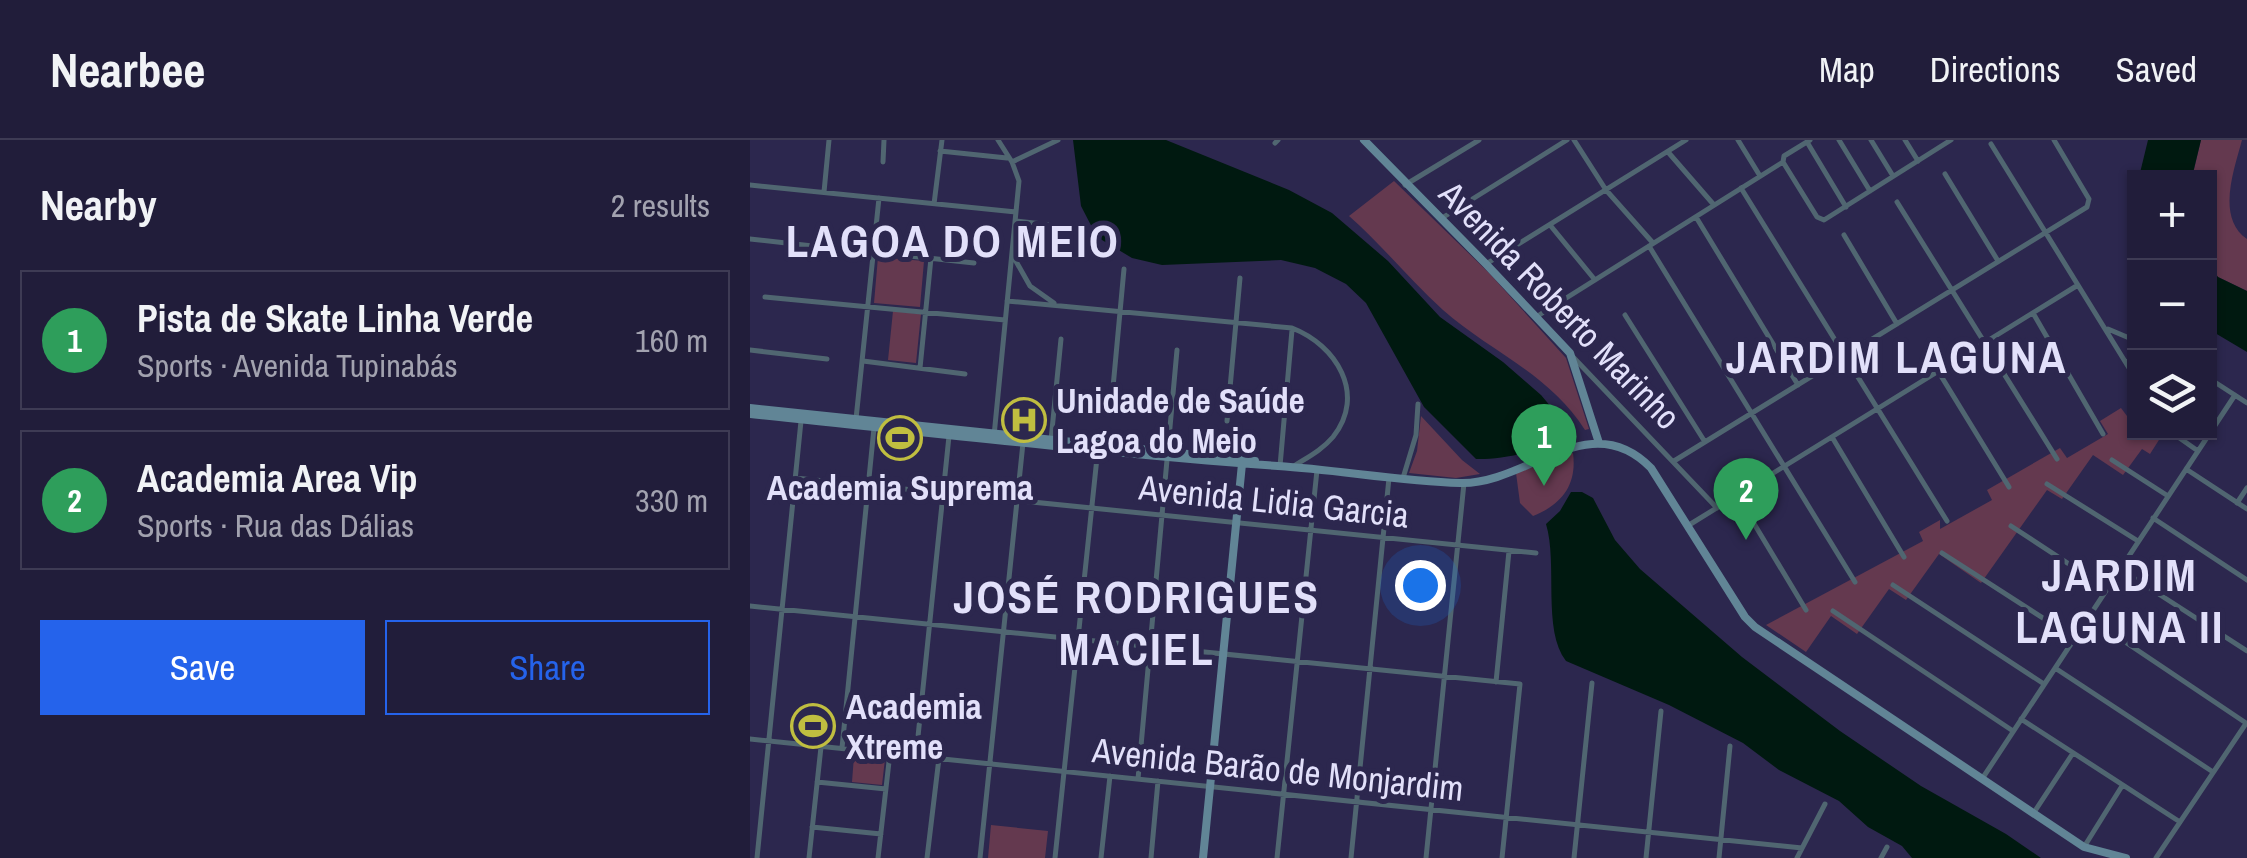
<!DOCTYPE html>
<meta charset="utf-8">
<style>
body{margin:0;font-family:"Archivo Narrow",sans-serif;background:#2d2a45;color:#f1f3f6}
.controls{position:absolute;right:30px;top:30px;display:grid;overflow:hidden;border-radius:0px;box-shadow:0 2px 8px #0004}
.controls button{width:90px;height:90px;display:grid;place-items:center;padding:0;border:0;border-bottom:2px solid #3e3b54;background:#211d3a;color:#f1f3f6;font:50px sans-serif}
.you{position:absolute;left:670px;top:445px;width:35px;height:35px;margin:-25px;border:8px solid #fff;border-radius:50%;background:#1a73e8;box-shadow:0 0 0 15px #1a73e833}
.badge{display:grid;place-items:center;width:65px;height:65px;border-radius:50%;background:#2563eb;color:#fff;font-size:32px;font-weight:700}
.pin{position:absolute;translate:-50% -82px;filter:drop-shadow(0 2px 5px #0008)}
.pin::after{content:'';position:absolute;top:52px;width:35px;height:30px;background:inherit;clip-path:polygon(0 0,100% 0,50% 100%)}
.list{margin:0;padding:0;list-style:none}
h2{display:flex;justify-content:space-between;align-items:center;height:130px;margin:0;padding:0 40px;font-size:42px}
h2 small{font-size:32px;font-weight:400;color:#a2a2af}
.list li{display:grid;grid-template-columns:65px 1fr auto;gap:30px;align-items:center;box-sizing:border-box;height:140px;margin:0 20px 20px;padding:0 20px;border:2px solid #3e3b54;border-radius:0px}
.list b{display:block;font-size:38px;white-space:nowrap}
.list p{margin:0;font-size:32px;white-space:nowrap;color:#a2a2af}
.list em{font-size:32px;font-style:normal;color:#a2a2af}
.actions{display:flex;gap:20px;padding:30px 40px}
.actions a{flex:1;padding:22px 0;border:2px solid #2563eb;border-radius:0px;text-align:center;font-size:35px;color:#2563eb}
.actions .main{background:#2563eb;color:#fff}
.icon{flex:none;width:55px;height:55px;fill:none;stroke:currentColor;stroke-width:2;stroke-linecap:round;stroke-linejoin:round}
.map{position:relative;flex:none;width:1497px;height:718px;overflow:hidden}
header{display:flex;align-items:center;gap:60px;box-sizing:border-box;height:140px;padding:0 50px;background:#211d3a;border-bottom:2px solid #3e3b54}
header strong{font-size:48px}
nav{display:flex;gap:55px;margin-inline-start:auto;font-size:35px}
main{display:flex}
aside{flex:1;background:#211d3a}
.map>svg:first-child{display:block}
.green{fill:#64394f}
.water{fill:#001910}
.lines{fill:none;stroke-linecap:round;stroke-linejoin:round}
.street{stroke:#506671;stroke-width:5}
.secondary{stroke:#618596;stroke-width:8}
.labels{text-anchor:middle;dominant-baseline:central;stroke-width:10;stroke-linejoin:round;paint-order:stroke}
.street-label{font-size:35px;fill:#e2e0fa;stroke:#2c274e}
.poi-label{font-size:35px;font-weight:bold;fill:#e2e0fa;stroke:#2c274e;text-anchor:start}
.district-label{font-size:45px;font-weight:bold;letter-spacing:2.5px;fill:#e2e0fa;stroke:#2c274e}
</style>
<header>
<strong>Nearbee</strong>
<nav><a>Map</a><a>Directions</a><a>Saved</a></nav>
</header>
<main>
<aside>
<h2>Nearby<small>2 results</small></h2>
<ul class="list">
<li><span class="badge" style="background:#2e9e5b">1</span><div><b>Pista de Skate Linha Verde</b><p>Sports · Avenida Tupinabás</p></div><em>160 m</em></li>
<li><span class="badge" style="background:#2e9e5b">2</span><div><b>Academia Area Vip</b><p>Sports · Rua das Dálias</p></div><em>330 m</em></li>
</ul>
<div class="actions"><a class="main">Save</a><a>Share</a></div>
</aside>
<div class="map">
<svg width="1497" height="718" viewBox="0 0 1497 718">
<rect width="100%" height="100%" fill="#2c274e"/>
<path class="green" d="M1451,0h41c-8,30 -26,78 5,99v52l-29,-14 -8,-10v-89h-18z
M644,41l95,92 77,85 23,71 -4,1c-36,-57 -96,-79 -142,-120 -33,-30 -61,-65 -94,-94z
M128,117l46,4 -4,46 -46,-4z
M143,171l28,3 -5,49 -28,-3z
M1371,268l6,8 7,-4v20h30l-14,22 -8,-5 -19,26 -30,-20 -31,44 -15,-9 -66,93 -42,-29 -33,46 -17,-11 -32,45 -26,-18 -25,36 -40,-27 157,-84 -4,-9 21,-12v9l52,-29 -5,-10 73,-42 7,10 41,-24 -8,-13z
M671,276l41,44 18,14 -24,4 -47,-5 8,-22z
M823,313c4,31 -10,51 -40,63l-13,-13 -4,-30z
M104,616l31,3 -3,26 -30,-3z
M241,685l57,6 -3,27h-57z"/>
<path class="water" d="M323,0h93l123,50 43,23 56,48 52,56 63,45 38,33 26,31c-10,25 -67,34 -91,33l-52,-52 -58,-104 -20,-19 -31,-16 -34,-8 -119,5 -30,-7 -35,-21 -16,-31z
M1398,0h53l-9,37h-53z
M1460,127l8,10 29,14v61l-37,-22z
M821,352h11l11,6 22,42 25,29 102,88 98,74 81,55 85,48 35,24h-129l-10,-12 -34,-19 -29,-26 -60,-31 -36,-27 -74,-38 -103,-44c-24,-31 -8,-97 -20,-137l14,-13z"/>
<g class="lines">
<path class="street" d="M824,0l32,50 47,53
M988,0l22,36
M1060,0l-26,16 -1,6 34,55 7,3 127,-80
M1089,0l31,51
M1121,0l22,36
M1155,0l13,21
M1057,2l39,65
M525,3l3,-3
M1241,4l143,232
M190,11l67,7
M918,12l46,53
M133,22l1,-22
M262,22l46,-22
M1195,34l53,87
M0,45l266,27
M655,45l74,-45
M991,48l206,333
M74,52l5,-52
M1147,62l160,257
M184,64l8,-64
M946,77l102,168
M692,78l125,-78
M265,81l55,6
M800,85l45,55
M1094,95l53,89
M0,99l89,10
M899,106l206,336
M123,112l101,11
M263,116l17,30 24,17
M736,124l200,-124
M15,157l240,23
M257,161l285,27c44,17 75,66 41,109 -11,13 -25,20 -39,29
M1283,173l70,121
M875,175l80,127
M786,177l247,-155
M1358,189l26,11
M0,210l77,9
M824,218l143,150
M113,221l102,13
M1378,222l6,-12
M170,228l11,-110
M1188,231l71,116
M1460,239l37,24
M361,269l13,-140
M106,279l23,-221
M477,281l13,-143
M1421,292l27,19
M244,296l25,-255 -7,-19 -14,-22
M1082,297l72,120
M301,300l10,-101
M1362,320l56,36
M924,321l413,-254 2,-8 -35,-59
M530,326l12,-136
M1436,329l61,40
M45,338l741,75
M653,338l13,-43 2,-31
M1297,344l91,57
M988,357l68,113
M1487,363l10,-15
M1403,378l94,62
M939,385l389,-240
M1261,386l96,63
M1192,413l132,85
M1370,429l127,82
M1143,445l151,99
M0,466l770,78 -18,174
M1083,471l180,120
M1338,477l158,106
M1305,528l158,104
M746,542l13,-131
M1271,579l159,103
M0,599l1052,109
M92,608l32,-320
M166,616l33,-320
M388,639l39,-429
M1232,639l253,-384
M67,642l69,7
M1283,674l40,-61
M62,687l69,7
M1334,707l38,-61
M7,718l44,-437
M59,718l12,-111
M128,718l12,-105
M177,718l12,-100
M230,718l43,-415
M305,718l43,-410
M351,718l9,-82
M401,718l7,-77
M527,718l40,-388
M601,718l38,-380
M676,718l38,-375
M824,718l18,-175
M896,718l15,-147
M969,718l11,-112
M1047,718l28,-54
M1131,718l6,-11
M1406,718l89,-133"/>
<path class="secondary" d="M614,0l122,124 84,89 29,90
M0,268l505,53
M0,274c176,18 352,39 528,52 61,4 121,15 182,17 67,2 129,-78 191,-15l94,149 10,10 329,220 42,11
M453,718l39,-394"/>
</g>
<defs>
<g id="hospital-ring" transform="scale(2.25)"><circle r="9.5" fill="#2c274e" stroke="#c0be40" stroke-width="1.5"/><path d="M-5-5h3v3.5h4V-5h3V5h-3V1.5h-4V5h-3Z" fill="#c0be40"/></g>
<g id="stadium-ring" transform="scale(2.25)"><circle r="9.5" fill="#2c274e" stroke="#c0be40" stroke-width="1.5"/><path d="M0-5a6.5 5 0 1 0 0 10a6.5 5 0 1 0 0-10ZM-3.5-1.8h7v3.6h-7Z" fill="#c0be40"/></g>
</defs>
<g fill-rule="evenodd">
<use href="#hospital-ring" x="274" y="280"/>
<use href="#stadium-ring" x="150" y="298"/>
<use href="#stadium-ring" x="63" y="586"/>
</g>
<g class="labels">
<g class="street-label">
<text transform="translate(810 165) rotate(46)">Avenida Roberto Marinho</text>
<text transform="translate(524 361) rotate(6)">Avenida Lidia Garcia</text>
<text transform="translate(528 629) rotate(6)">Avenida Barão de Monjardim</text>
</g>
<g class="poi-label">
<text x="306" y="260">Unidade de Saúde<tspan x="306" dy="40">Lagoa do Meio</tspan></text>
<text x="150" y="347" text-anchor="middle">Academia Suprema</text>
<text x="96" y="566">Academia<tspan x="96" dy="40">Xtreme</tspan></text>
</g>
<g class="district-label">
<text x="203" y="100">LAGOA DO MEIO</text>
<text x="1147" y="216">JARDIM LAGUNA</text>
<text x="1370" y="434">JARDIM<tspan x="1370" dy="52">LAGUNA II</tspan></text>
<text x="387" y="456">JOSÉ RODRIGUES<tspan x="387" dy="52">MACIEL</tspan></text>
</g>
</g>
</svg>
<div class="controls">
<button>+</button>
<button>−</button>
<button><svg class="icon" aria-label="layers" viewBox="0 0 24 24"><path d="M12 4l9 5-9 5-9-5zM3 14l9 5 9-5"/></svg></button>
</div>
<div class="you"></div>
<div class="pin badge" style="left:794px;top:346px;background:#2e9e5b">1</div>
<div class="pin badge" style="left:996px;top:400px;background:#2e9e5b">2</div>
</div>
</main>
